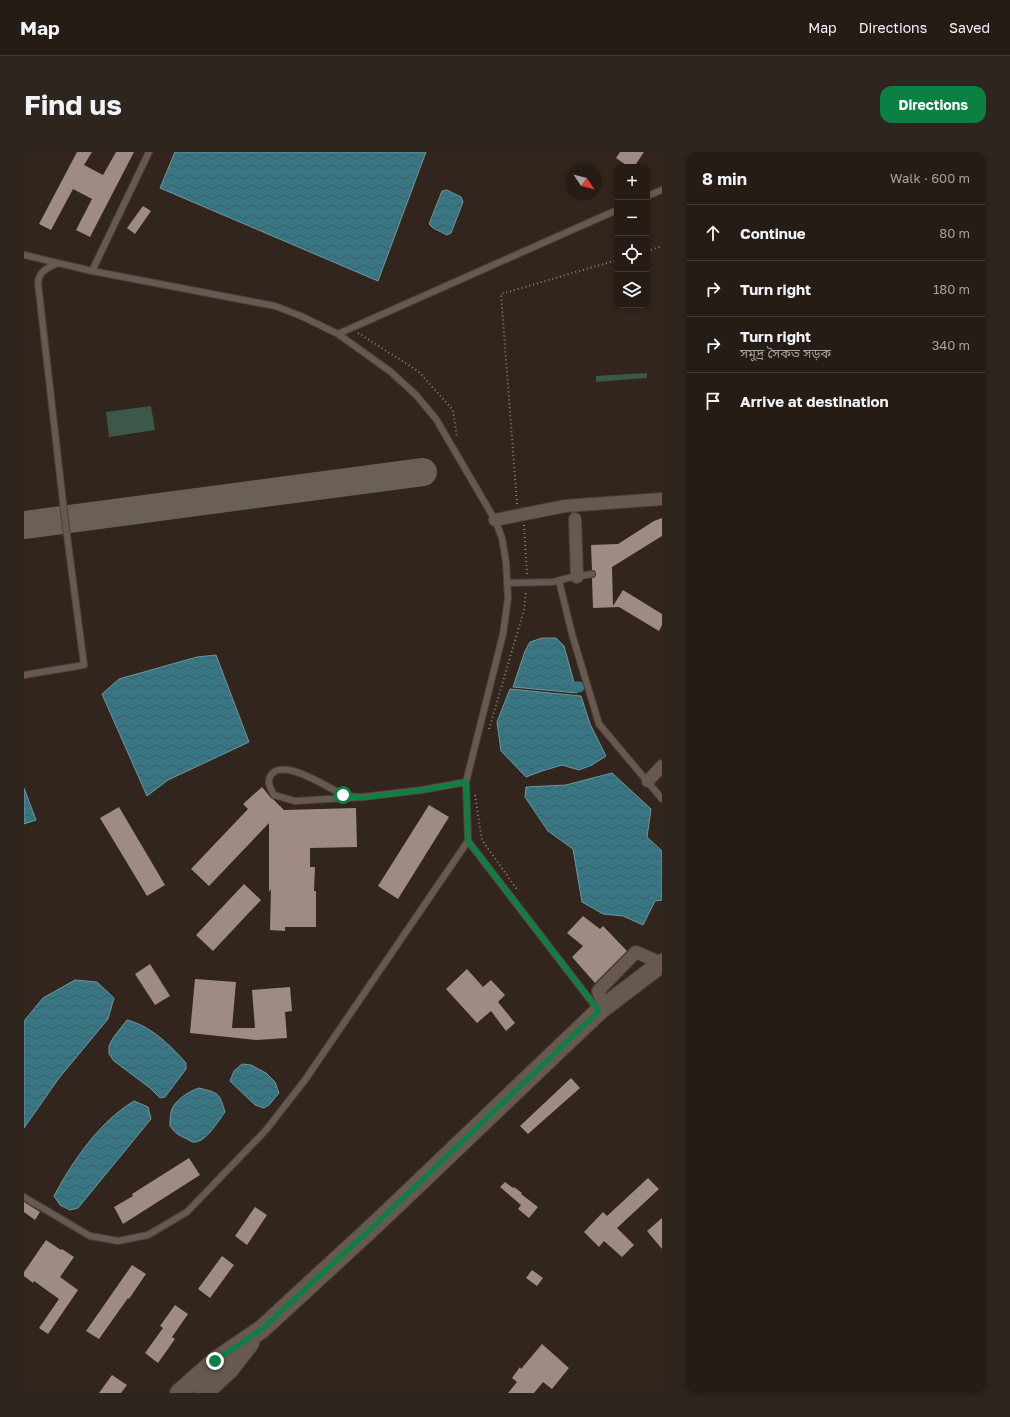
<!DOCTYPE html>
<meta charset="utf-8">
<style>
body{margin:0;font-family:"Golos Text","Noto Sans Bengali",sans-serif;background:#2e251f;color:#f1f3f6}
.controls{position:absolute;right:12px;top:12px;display:grid;overflow:hidden;border-radius:8px;box-shadow:0 2px 6px #0003}
.controls button{width:36px;height:36px;display:grid;place-items:center;padding:0;border:0;border-bottom:1px solid #423a35;background:#261c16;color:#f1f3f6;font:20px sans-serif}
.compass{position:absolute;left:542px;top:12px;width:36px;height:36px;border-radius:50%;background:#261c16;box-shadow:0 2px 6px #0003;rotate:125deg}
.stop{position:absolute;width:12px;height:12px;margin:-9px;border:3px solid #0b8043;border-radius:50%;background:#fff}
.stop.end{background:#0b8043;border-color:#fff;box-shadow:0 1px 4px #0008}
.list{margin:0;padding:0;list-style:none}
h2{display:flex;justify-content:space-between;align-items:center;height:52px;margin:0;padding:0 16px;font-size:17px}
h2 small{font-size:13px;font-weight:400;color:#a4a1a1}
.list li{display:grid;grid-template-columns:26px 1fr auto;gap:12px;align-items:center;box-sizing:border-box;height:56px;padding:0 16px;border-top:1px solid #423a35}
.list b{display:block;font-size:15px;white-space:nowrap}
.list p{margin:0;font-size:13px;white-space:nowrap;color:#a4a1a1}
.list em{font-size:13px;font-style:normal;color:#a4a1a1}
.icon{flex:none;width:22px;height:22px;fill:none;stroke:currentColor;stroke-width:2;stroke-linecap:round;stroke-linejoin:round}
.map{position:relative;flex:none;width:638px;height:1241px;overflow:hidden;border-radius:12px}
header{display:flex;align-items:center;gap:24px;box-sizing:border-box;height:56px;padding:0 20px;background:#261c16;border-bottom:1px solid #423a35}
header strong{font-size:19px}
nav{display:flex;gap:22px;margin-inline-start:auto;font-size:14px}
.intro{display:flex;align-items:center;justify-content:space-between;box-sizing:border-box;height:96px;padding:0 24px}
h1{margin:0;font-size:28px}
.button{padding:10px 18px;border-radius:12px;background:#0b8043;color:#fff;font-size:14px;font-weight:700}
main{display:flex;gap:24px;padding:0 24px}
aside{flex:1;background:#261c16;border-radius:12px;box-shadow:0 2px 6px #0003}
.map>svg:first-child{display:block}
.garden{fill:#3c5849}
.water{fill:url(#water-waves);stroke:#6e969d}
.lines{fill:none;stroke-linecap:round;stroke-linejoin:round}
.canal{stroke:#397683;stroke-width:11}
.taxiway{stroke:#6a6058;stroke-width:28}
.building{fill:#9e8b86}
.service-casing{stroke:#4b403a;stroke-width:8}
.minor-casing{stroke:#4b403a;stroke-width:14}
.secondary-casing{stroke:#4b403a;stroke-width:20}
.path{stroke:#8c827b;stroke-width:2;stroke-dasharray:1 3;stroke-linecap:butt}
.service{stroke:#675950;stroke-width:6}
.minor{stroke:#675950;stroke-width:12}
.secondary{stroke:#675950;stroke-width:18}
.route{stroke:#0b8043;stroke-width:5}
</style>
<header>
<strong>Map</strong>
<nav><a>Map</a><a>Directions</a><a>Saved</a></nav>
</header>
<div class="intro"><h1>Find us</h1><a class="button">Directions</a></div>
<main>
<div class="map">
<svg width="638" height="1241" viewBox="0 0 638 1241">
<defs>
<pattern id="water-waves" width="16" height="10" patternUnits="userSpaceOnUse"><rect width="16" height="10" fill="#397683"/><path d="M0 5q4-4 8 0t8 0" fill="none" stroke="#405c62"/></pattern>
</defs>
<rect width="100%" height="100%" fill="#32251d"/>
<path class="garden" d="M623,221v5l-51,4v-6z
M127,254l4,24 -46,7 -3,-25z"/>
<path class="water" d="M151,0h251l-48,129 -218,-93z
M423,38l14,7 2,5 -12,31 -4,2 -14,-7 -4,-4 13,-33z
M518,486h14l8,8 13,47 -64,-6 12,-36 5,-9z
M192,503l33,87 -81,38 -21,16 -45,-102 17,-15 78,-22z
M486,537l71,7 9,28 16,32 -14,9 -13,5 -17,-5 -20,6 -16,6 -25,-26 -4,-29z
M588,621l39,36 -4,28 15,14v49l-7,1 -12,24 -20,-9 -20,-2 -21,-12 -9,-53 -25,-18 -23,-34 1,-10 40,-2z
M0,636l12,32 -12,4z
M51,828l22,2 17,16 -6,21 -49,59 -35,50v-107l19,-23z
M103,868c24,6 43,25 59,43v6l-21,28 -5,1 -10,-10 -36,-27 -5,-7v-8l4,-8z
M218,912l9,1 15,8 9,9 4,11 -10,12 -5,3 -9,-3 -25,-24 4,-10z
M175,936c20,5 20,4 26,24 -6,8 -20,32 -32,30 -2,0 -4,-2 -6,-3 -9,-4 -11,-5 -17,-13 0,-5 0,-15 3,-19 5,-9 17,-16 26,-19z
M110,949l14,6 3,12 -73,89 -8,2 -10,-5 -6,-9c18,-34 46,-75 80,-95z"/>
<g class="lines">
<path class="canal" d="M551,535h4"/>
<path class="taxiway" d="M0,373l399,-53"/>
</g>
<path class="building" d="M53,0h15l-8,13 19,10 13,-23h18l-44,85 -14,-7 16,-31 -19,-10 -22,41 -12,-6z
M596,0h24l-10,15h-5l-13,-9z
M119,54l8,5 -16,23 -8,-6z
M638,366v18l-50,31 1,39 10,-16 39,24v11l-3,6 -40,-24 -26,1 -1,-30 3,-1 1,-3 -1,-3 -3,-1 -1,-25 27,-1 36,-23z
M238,635l9,11 3,2 10,10 72,-2 1,39 -47,1v19h5l-1,24h2v36h-31v4l-15,-1 1,-41 -2,3v-69l-60,63 -18,-17 57,-60 -5,-5z
M405,653l20,12 -51,82 -20,-13z
M95,655l46,78 -18,11 -47,-78z
M220,732l17,16 -48,51 -17,-16z
M559,764l17,13 3,-3 24,25 -32,32 -23,-26 11,-11 -16,-13z
M126,812l20,32 -15,9 -20,-31z
M443,817l16,18 8,-7 14,15 -7,7 17,21 -9,8 -15,-20 -14,12 -31,-34z
M171,827l41,3 -4,46h23l-3,-38 38,-3 2,24 -7,1 2,26 -31,2 -66,-7z
M547,926l9,10 -52,46 -8,-8z
M165,1006l11,17 -77,49 -9,-17 19,-11 -1,-2z
M624,1026l11,11 -42,39 17,17 -12,12 -18,-16 -5,6 -15,-15 19,-20 4,4z
M481,1030l8,6 1,-1 8,6 -1,1 17,13 -9,11 -11,-9 3,-4 -21,-18z
M0,1050l16,10 -5,8 -11,-8z
M231,1055l12,8 -20,30 -12,-9z
M638,1066v31l-15,-18z
M22,1088l15,10 1,-1 12,8 -14,20 18,13 -30,44 -9,-6 20,-29 -25,-18 -1,2 -9,-7v-4z
M198,1104l12,9 -24,33 -12,-9z
M108,1113l14,9 -17,25 -1,-1 -29,41 -13,-8z
M508,1118l11,8 -6,8 -11,-8z
M151,1153l13,9 -16,23 3,2 -17,24 -13,-10 18,-25 -3,-2z
M518,1192l27,24 -17,21 -9,-7 -9,11h-26l9,-11 -5,-4 8,-11 1,2z
M88,1223l15,10 -6,8h-22z"/>
<g class="lines">
<g class="service-casing">
<path id="service" d="M623,44l15,-6
M0,103l68,16 183,35 26,10 37,18 279,-124
M68,119l57,-119
M535,429l13,53 27,90 63,75
M483,431l46,-1 15,-4 24,-4
M0,523l60,-10 -19,-145 -27,-237c1,-12 9,-15 20,-20
M339,645c-7,0 -15,0 -21,-3 -14,-6 -59,-37 -71,-19 -5,7 0,14 3,20l21,6 68,-4 59,-7 44,-8
M444,689l130,169
M0,1045l66,39 28,5 30,-6 39,-23 79,-82 39,-50 163,-239 -2,-59 37,-148 5,-36 -2,-36 -4,-24 -7,-18 -59,-101 -20,-24 -25,-23 -53,-38"/>
</g>
<g class="minor-casing">
<path id="minor" d="M551,367l2,58
M471,368l70,-14 97,-7
M624,629l14,-15
M580,855l-6,-16 38,-39 25,11"/>
</g>
<g class="secondary-casing">
<path id="secondary" d="M155,1241l36,-32 47,-32 115,-106 222,-212 63,-48
M180,1241l25,-23 21,-27"/>
</g>
<path class="path" d="M623,99l15,-5
M334,181l60,38 35,39 4,28
M493,352l-16,-210 116,-34
M500,373l3,50
M465,577l35,-119 2,-19
M451,643l7,45 36,51"/>
<use href="#service" class="service"/>
<use href="#minor" class="minor"/>
<use href="#secondary" class="secondary"/>
</g>
<g class="lines">
<path class="route" d="M191,1209l47,-32 115,-106 222,-212 -131,-170 -2,-59 -44,8 -59,8 -20,-3"/>
</g>
</svg>
<div class="controls">
<button>+</button>
<button>−</button>
<button><svg class="icon" aria-label="locate" viewBox="0 0 24 24"><circle cx="12" cy="12" r="6"/><path d="M12 2v4M12 18v4M2 12h4M18 12h4"/></svg></button>
<button><svg class="icon" aria-label="layers" viewBox="0 0 24 24"><path d="M12 4l9 5-9 5-9-5zM3 14l9 5 9-5"/></svg></button>
</div>
<svg class="compass" viewBox="-18 -18 36 36"><path d="M0-13l5 13h-10z" fill="#e53935"/><path d="M0 13l5-13h-10z" fill="#a4a1a1"/></svg>
<div class="stop" style="left:319px;top:643px"></div>
<div class="stop end" style="left:191px;top:1209px"></div>
</div>
<aside>
<h2>8 min<small>Walk · 600 m</small></h2>
<ul class="list">
<li><svg class="icon" aria-label="ahead" viewBox="0 0 24 24"><path d="M12 20V5M6 11l6-6 6 6"/></svg><div><b>Continue</b></div><em>80 m</em></li>
<li><svg class="icon" aria-label="right" viewBox="0 0 24 24"><path d="M7 20v-9h11M14 6l5 5-5 5"/></svg><div><b>Turn right</b></div><em>180 m</em></li>
<li><svg class="icon" aria-label="right" viewBox="0 0 24 24"><path d="M7 20v-9h11M14 6l5 5-5 5"/></svg><div><b>Turn right</b><p>সমুদ্র সৈকত সড়ক</p></div><em>340 m</em></li>
<li><svg class="icon" aria-label="arrive" viewBox="0 0 24 24"><path d="M6 21V4h12l-3 4 3 4H6"/></svg><div><b>Arrive at destination</b></div></li>
</ul>
</aside>
</main>
